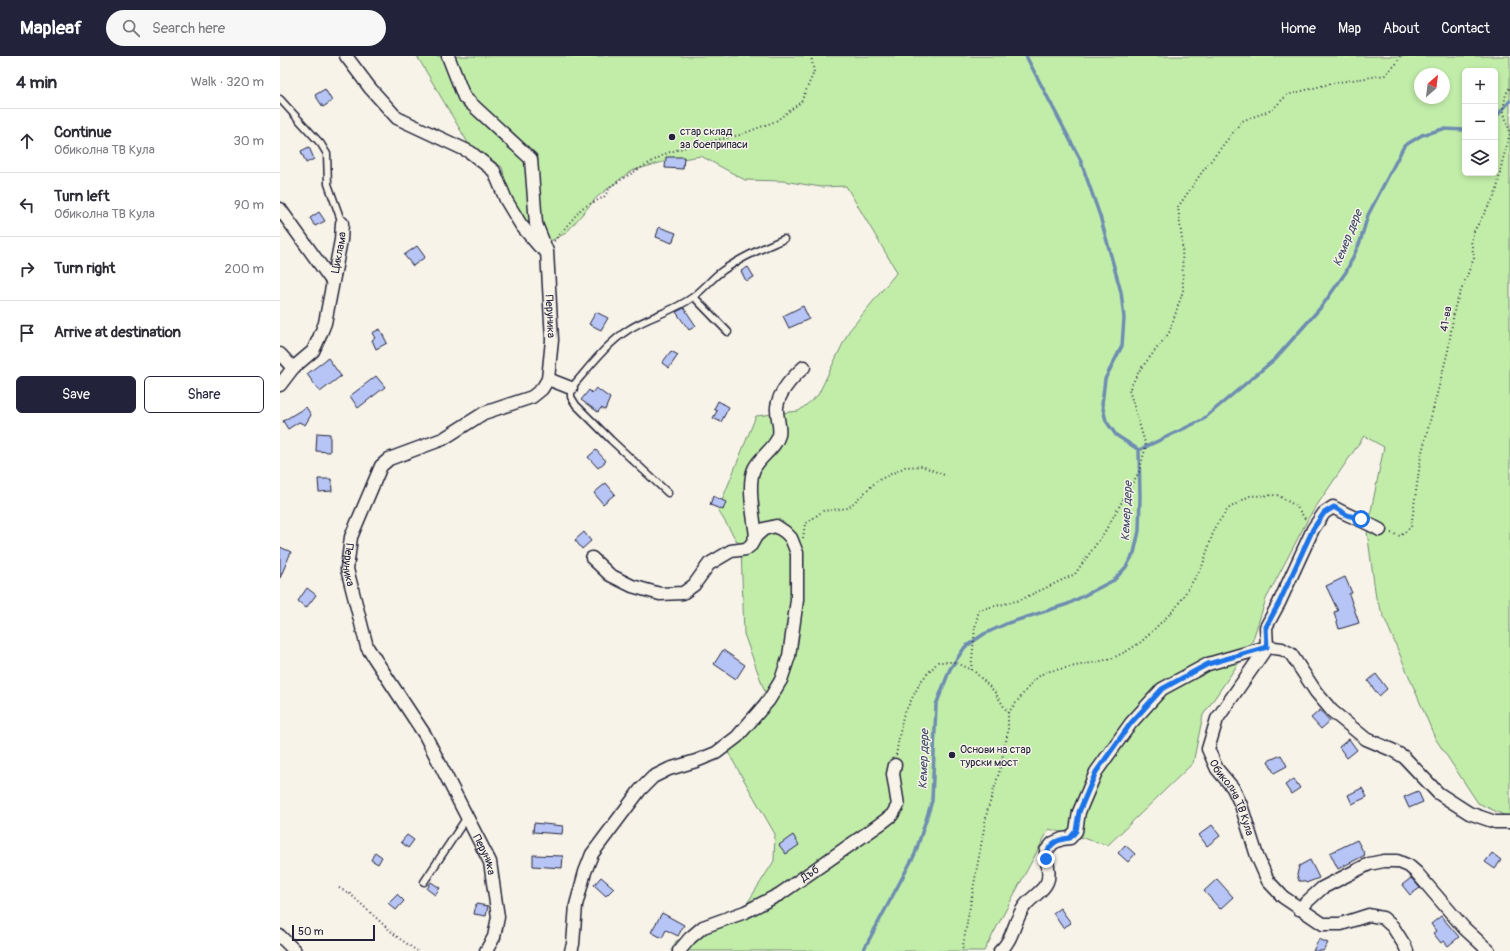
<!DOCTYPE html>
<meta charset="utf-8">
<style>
body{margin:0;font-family:Pangolin,sans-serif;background:#f7f7f7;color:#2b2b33}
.controls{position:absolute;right:12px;top:12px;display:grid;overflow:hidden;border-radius:6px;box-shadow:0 2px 6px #0003}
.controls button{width:36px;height:36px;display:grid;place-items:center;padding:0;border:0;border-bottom:1px solid #e1e1e2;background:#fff;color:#2b2b33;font:20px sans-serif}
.compass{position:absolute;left:1134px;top:12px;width:36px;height:36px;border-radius:50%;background:#fff;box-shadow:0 2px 6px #0003;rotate:28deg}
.scale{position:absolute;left:12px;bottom:10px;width:83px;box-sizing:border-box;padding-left:4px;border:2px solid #22223b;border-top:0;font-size:11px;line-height:14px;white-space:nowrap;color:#22223b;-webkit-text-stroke:3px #f7f3e8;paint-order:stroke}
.stop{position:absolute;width:12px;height:12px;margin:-9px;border:3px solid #1a73e8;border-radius:50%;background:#fff}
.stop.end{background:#1a73e8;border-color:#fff;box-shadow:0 1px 4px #0008}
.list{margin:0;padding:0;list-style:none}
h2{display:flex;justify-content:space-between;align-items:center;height:52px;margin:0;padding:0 16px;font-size:17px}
h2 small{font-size:13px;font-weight:400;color:#7c7c81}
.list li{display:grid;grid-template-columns:26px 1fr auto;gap:12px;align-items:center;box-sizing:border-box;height:64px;padding:0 16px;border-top:1px solid #e1e1e2}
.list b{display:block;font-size:15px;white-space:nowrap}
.list p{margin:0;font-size:13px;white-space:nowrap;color:#7c7c81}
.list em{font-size:13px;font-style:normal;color:#7c7c81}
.actions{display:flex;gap:8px;padding:12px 16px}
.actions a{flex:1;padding:9px 0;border:1px solid #22223b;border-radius:6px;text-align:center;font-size:14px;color:#22223b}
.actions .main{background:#22223b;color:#fff}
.icon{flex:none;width:22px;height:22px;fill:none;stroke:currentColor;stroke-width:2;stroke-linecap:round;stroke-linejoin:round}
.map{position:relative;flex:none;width:1230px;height:895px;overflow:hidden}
header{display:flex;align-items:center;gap:24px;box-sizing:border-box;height:56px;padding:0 20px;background:#22223b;color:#fff}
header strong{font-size:19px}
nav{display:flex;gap:22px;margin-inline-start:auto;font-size:14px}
.search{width:280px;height:36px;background:#f7f7f7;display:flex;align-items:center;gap:10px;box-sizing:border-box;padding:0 14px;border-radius:22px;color:#7c7c81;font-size:15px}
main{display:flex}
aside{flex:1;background:#fff}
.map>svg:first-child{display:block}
.green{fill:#c2eda9;stroke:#728872;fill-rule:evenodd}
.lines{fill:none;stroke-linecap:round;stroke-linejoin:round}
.stream{stroke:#6e8db0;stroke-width:3.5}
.building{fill:#b7c5f6;stroke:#22223b}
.lane-casing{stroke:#22223b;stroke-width:9}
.street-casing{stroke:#22223b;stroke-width:15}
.path{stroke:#22223b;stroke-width:2;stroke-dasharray:1 3;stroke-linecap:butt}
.lane{stroke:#f7f3e8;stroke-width:6}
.street{stroke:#f7f3e8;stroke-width:12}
.route{stroke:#1a73e8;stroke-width:5}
.poi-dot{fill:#22223b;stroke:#f7f3e8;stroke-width:1.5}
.labels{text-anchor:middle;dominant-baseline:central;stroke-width:3;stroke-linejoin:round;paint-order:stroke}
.poi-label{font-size:11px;fill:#22223b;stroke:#f7f3e8;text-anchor:start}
.street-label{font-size:11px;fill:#22223b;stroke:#f7f3e8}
.water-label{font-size:12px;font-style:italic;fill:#424f6c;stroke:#f7f3e8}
</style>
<header>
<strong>Mapleaf</strong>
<div class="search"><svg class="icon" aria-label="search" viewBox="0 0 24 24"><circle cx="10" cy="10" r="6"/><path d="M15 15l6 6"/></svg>Search here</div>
<nav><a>Home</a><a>Map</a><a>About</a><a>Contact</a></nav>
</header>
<main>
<aside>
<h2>4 min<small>Walk · 320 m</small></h2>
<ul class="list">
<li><svg class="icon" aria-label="ahead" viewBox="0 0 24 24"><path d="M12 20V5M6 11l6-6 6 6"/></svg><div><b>Continue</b><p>Обиколна ТВ Кула</p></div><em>30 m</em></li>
<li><svg class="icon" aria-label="left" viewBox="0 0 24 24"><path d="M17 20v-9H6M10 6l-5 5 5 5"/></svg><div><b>Turn left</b><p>Обиколна ТВ Кула</p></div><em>90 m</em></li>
<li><svg class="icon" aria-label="right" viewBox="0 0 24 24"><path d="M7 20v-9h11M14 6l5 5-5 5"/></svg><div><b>Turn right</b></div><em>200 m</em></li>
<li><svg class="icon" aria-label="arrive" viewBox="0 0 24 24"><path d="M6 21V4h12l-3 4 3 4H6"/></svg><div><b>Arrive at destination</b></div></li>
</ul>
<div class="actions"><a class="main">Save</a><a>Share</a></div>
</aside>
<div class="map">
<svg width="1230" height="895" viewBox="0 0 1230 895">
<rect width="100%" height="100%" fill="#f7f3e8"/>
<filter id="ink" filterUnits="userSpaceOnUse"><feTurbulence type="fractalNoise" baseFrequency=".025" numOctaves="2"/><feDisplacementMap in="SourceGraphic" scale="8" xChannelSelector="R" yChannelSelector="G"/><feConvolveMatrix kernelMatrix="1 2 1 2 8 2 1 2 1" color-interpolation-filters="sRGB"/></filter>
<g filter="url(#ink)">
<path class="green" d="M137,0h1093v762l-32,-15 -43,-65 -59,-140 -9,-67 17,-84 -20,-11 -55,81 -43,82 -15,46 -48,70 -10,48 -85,82 -59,-16 -65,122h-313l5,-10 65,-28 33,-52 1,-27 -50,-87 40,-55 -21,-58 -3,-86 -23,-38 38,-94 43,-5 19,-16 31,-64 48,-59 -51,-86 -25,1 -38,-6 -38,-1 -44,-24 -38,6 -32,9 -34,26 -31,36 -23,12 -32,-39 -9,-39 -34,-24zM1185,15h30v102h-30zM1140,18h24v24h-24z"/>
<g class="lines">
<path class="stream" d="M746,0l54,103 20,57 21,76 3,26 -2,28 -17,33 -3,25 4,17 10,14 23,15
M1215,62l15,-17
M583,895l52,-97 17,-53 4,-96 14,-36 15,-22 19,-13 24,-11 60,-19 46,-24 12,-13 8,-14 5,-22 1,-35 -1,-46 63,-30 73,-61 47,-53 24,-34 14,-30 8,-27 36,-69 18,-11 21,-6 22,1"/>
</g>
<path class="building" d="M45,33l7,12 -9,6 -8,-12z
M29,91l5,12 -8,4 -5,-12z
M386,101h18l-1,12 -18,-1z
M39,156l6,9 -10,5 -5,-8z
M379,171l17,6 -4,10 -16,-6z
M137,190l8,11 -12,9 -9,-11z
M468,211l6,10 -8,4 -5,-10z
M523,250l6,13 -20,9 -6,-12z
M404,252l12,18 -7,4 -13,-18z
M316,256l12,6 -7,12 -12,-6z
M100,273l7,14 -11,6 -4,-9 3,-2 -3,-5z
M391,295l7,4 -9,13 -7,-5z
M48,302l13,18 -21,16 -13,-18z
M96,320l9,11 -27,21 -8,-12z
M316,332l14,10 -5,12 -4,-2 -3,4 -17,-12 8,-10 3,3z
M438,345l11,6 -8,15 -8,-4 4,-7 -3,-2z
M26,351l5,8 -6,10 -6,-3 -11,7 -5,-8z
M37,377l13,1v18l-14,-1z
M316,394l10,11 -8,7 -10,-11z
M38,423h13l1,12 -13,1z
M326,427l9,11 -12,10 -9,-11z
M433,440l13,6 -3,8 -13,-5z
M304,476l7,9 -9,8 -7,-9z
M0,491l11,5 -11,26z
M1065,521l7,16 -3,1 10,29 -20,6 -5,-17 4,-1 -12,-25z
M27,532l9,7 -10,13 -8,-7z
M443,594l22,15 -9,14 -22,-15z
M1096,618l11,15 -8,7 -11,-15z
M1040,654l10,11 -9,8 -10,-11z
M1069,683l8,11 -10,8 -8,-11z
M1001,699l6,11 -13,7 -6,-12z
M1014,723l6,9 -9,6 -6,-9z
M1082,732l5,9 -15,7 -4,-9z
M1138,735l5,11 -14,6 -5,-11z
M254,767l29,3 -1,8 -29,-2z
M932,769l8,11 -13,10 -8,-11z
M127,779l7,5 -6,8 -7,-6z
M513,779l6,10 -13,9 -7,-9z
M1077,784l8,15 -27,14 -8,-16z
M845,789l10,9 -7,8 -10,-9z
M95,796l7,5 -4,7 -7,-4z
M1212,797l9,7 -6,9 -10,-7z
M253,799l30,1 -1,12 -29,-2z
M1030,804l9,18 -13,5 -2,-2h-5l-2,-6 2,-9z
M321,821l13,11 -8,8 -12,-11z
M1131,822l9,10 -10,7 -8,-10z
M937,823l16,18 -13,12 -16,-18z
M151,826l9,6 -5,7 -8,-6z
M117,838l7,7 -8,9 -8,-7z
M196,848l12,2 -2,10 -12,-2z
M780,852l11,15 -8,5 -10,-15z
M382,857l22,12 -6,11 -12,-6 -4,8 -11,-6z
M1161,860l18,21 -11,9 -4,-5 -3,2 -8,-10 3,-2 -5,-7z
M1039,883l9,4 -5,8h-10z"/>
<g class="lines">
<g class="lane-casing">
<path id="lane" d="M0,43l41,45 6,10 1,30 14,39
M414,241l34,35
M388,437l-57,-53 -35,-35 -5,-8v-9c17,-19 35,-44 57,-58 21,-14 45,-18 65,-33 11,-8 19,-19 29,-26 20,-14 41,-23 62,-32
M144,826l43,-65"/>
</g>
<g class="street-casing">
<g id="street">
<path d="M66,0l24,32 27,30 73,34 24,19 12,29 15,25 18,21 5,4"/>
<path id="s1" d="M168,0l16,41 67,62 5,65 11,27 5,89 -4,39 -6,10 -10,8 -48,16 -41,26 -54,20 -8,7 -30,71 -4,32 20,78 58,88 65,127 8,55 -4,20 -8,14"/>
<path d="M0,153l52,72"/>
<path d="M0,298l13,14"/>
<path d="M268,323l23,9"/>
<path id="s2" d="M0,329l13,-17 20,-17 6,-13 6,-15 16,-83 1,-17"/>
<path id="s3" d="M1100,474c-15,-9 -32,-14 -47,-23l-9,6 -11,16 -34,74 -13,24 1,20 -50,72 -9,30 9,20 16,19 8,17 16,51 11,25 15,16 40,27h18l28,-9 14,3 10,9 12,19 2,5"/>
<path d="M476,480c-2,-17 -9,-52 -2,-67 6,-13 21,-20 25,-34 2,-9 -3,-19 -2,-28 2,-16 16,-30 27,-40"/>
<path d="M1019,853l23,-21 47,-24 15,-3h13l12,5 8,7 47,55 25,23"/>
<path d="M0,880l15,15"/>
<path d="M291,895l2,-7 3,-39 9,-33 7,-18 48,-64 13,-13 16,-8 27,-8 20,-8 21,-16 32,-37 12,-20 8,-24 8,-56v-47l-6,-15 -6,-6 -9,-6 -12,3 -8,7 -5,9 -5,4 -15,2 -22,13 -15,21 -11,8 -23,1 -28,-8 -22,-11 -18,-17"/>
<path id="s4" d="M399,895l11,-13 13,-11 42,-15 35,-18 103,-72 9,-7 6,-10 -5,-31 2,-9"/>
<path d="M720,895c13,-11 14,-30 24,-44 6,-9 19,-15 23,-25 4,-8 -1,-22 -1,-31l7,-8 9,-4 8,-1 6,-7 3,-19 17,-40 35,-49 31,-34 46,-25 59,-17 15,2 9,5 25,38 16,19 34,28 26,11 12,7 34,36 31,20 26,9h15"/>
</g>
</g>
<path class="path" d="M274,185l28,-33 22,-11 7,-11 26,-16 30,-17 22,-7 51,-11 36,-14 25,-19 13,-30 -3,-16
M1111,477l9,3 11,-9 10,-71 27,-105 7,-45 19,-48 -3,-17 3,-10 20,-34 3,-8 5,-26 8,-30 -7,-24 3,-15 4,-7
M523,482l2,-14 18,-13 25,-3 29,-27 28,-14 17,-1 22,9
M691,614l4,-42 4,-18 41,-10 55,-26 29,-41 35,-61 7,-26 -17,-56 10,-19 30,-38 14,-42 -1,-51 -4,-33 24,-35 40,-51 30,-11 15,-15 46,-12 52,-8 11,-11 4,-8
M728,657l26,-33 11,-8 66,-13 16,-8 14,-9 34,-33 27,-42 13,-40 13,-18 21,-13 28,-1 19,11 10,14
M616,699l7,-39 18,-35 17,-19h17l19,9 20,20 14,22v19l-9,41 -12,39 -25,139
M59,832l10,5 47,43 21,15"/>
<use href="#lane" class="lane"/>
<use href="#street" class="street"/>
</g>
</g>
<g class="lines" filter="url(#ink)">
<path class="route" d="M766,803c1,-14 11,-20 24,-21l6,-7 3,-19 17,-40 35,-49 31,-34 46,-25 59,-17 -1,-20 13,-24 34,-74 11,-16 10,-6 13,8 14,4"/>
</g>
<g class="poi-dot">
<circle cx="392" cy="81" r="4"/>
<circle cx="672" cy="699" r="4"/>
</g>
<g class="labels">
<g class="poi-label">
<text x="400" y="75">стар склад<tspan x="400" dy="13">за боеприпаси</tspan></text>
<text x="680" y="693">Основи на стар<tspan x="680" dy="13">турски мост</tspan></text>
</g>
<g class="street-label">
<text stroke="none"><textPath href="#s2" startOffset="150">Циклама</textPath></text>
<text stroke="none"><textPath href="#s1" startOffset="295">Перуника</textPath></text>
<text transform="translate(1166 263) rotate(-80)">41-ва</text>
<text stroke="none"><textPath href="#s1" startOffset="655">Перуника</textPath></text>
<text stroke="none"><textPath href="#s3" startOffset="385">Обиколна ТВ Кула</textPath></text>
<text stroke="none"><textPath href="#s1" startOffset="979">Перуника</textPath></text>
<text stroke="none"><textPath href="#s4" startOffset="154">Дъб</textPath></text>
</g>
<g class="water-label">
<text transform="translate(1068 182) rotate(-68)">Кемер дере</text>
<text transform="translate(847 455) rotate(-87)">Кемер дере</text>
<text transform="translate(644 703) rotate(-88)">Кемер дере</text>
</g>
</g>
</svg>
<div class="controls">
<button>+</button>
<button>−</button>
<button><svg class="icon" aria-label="layers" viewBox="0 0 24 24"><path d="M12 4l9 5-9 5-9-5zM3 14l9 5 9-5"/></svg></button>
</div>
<svg class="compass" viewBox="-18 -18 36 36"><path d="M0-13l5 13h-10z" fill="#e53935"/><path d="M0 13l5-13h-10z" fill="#7c7c81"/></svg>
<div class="scale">50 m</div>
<div class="stop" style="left:1081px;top:463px"></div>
<div class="stop end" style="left:766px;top:803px"></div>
</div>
</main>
